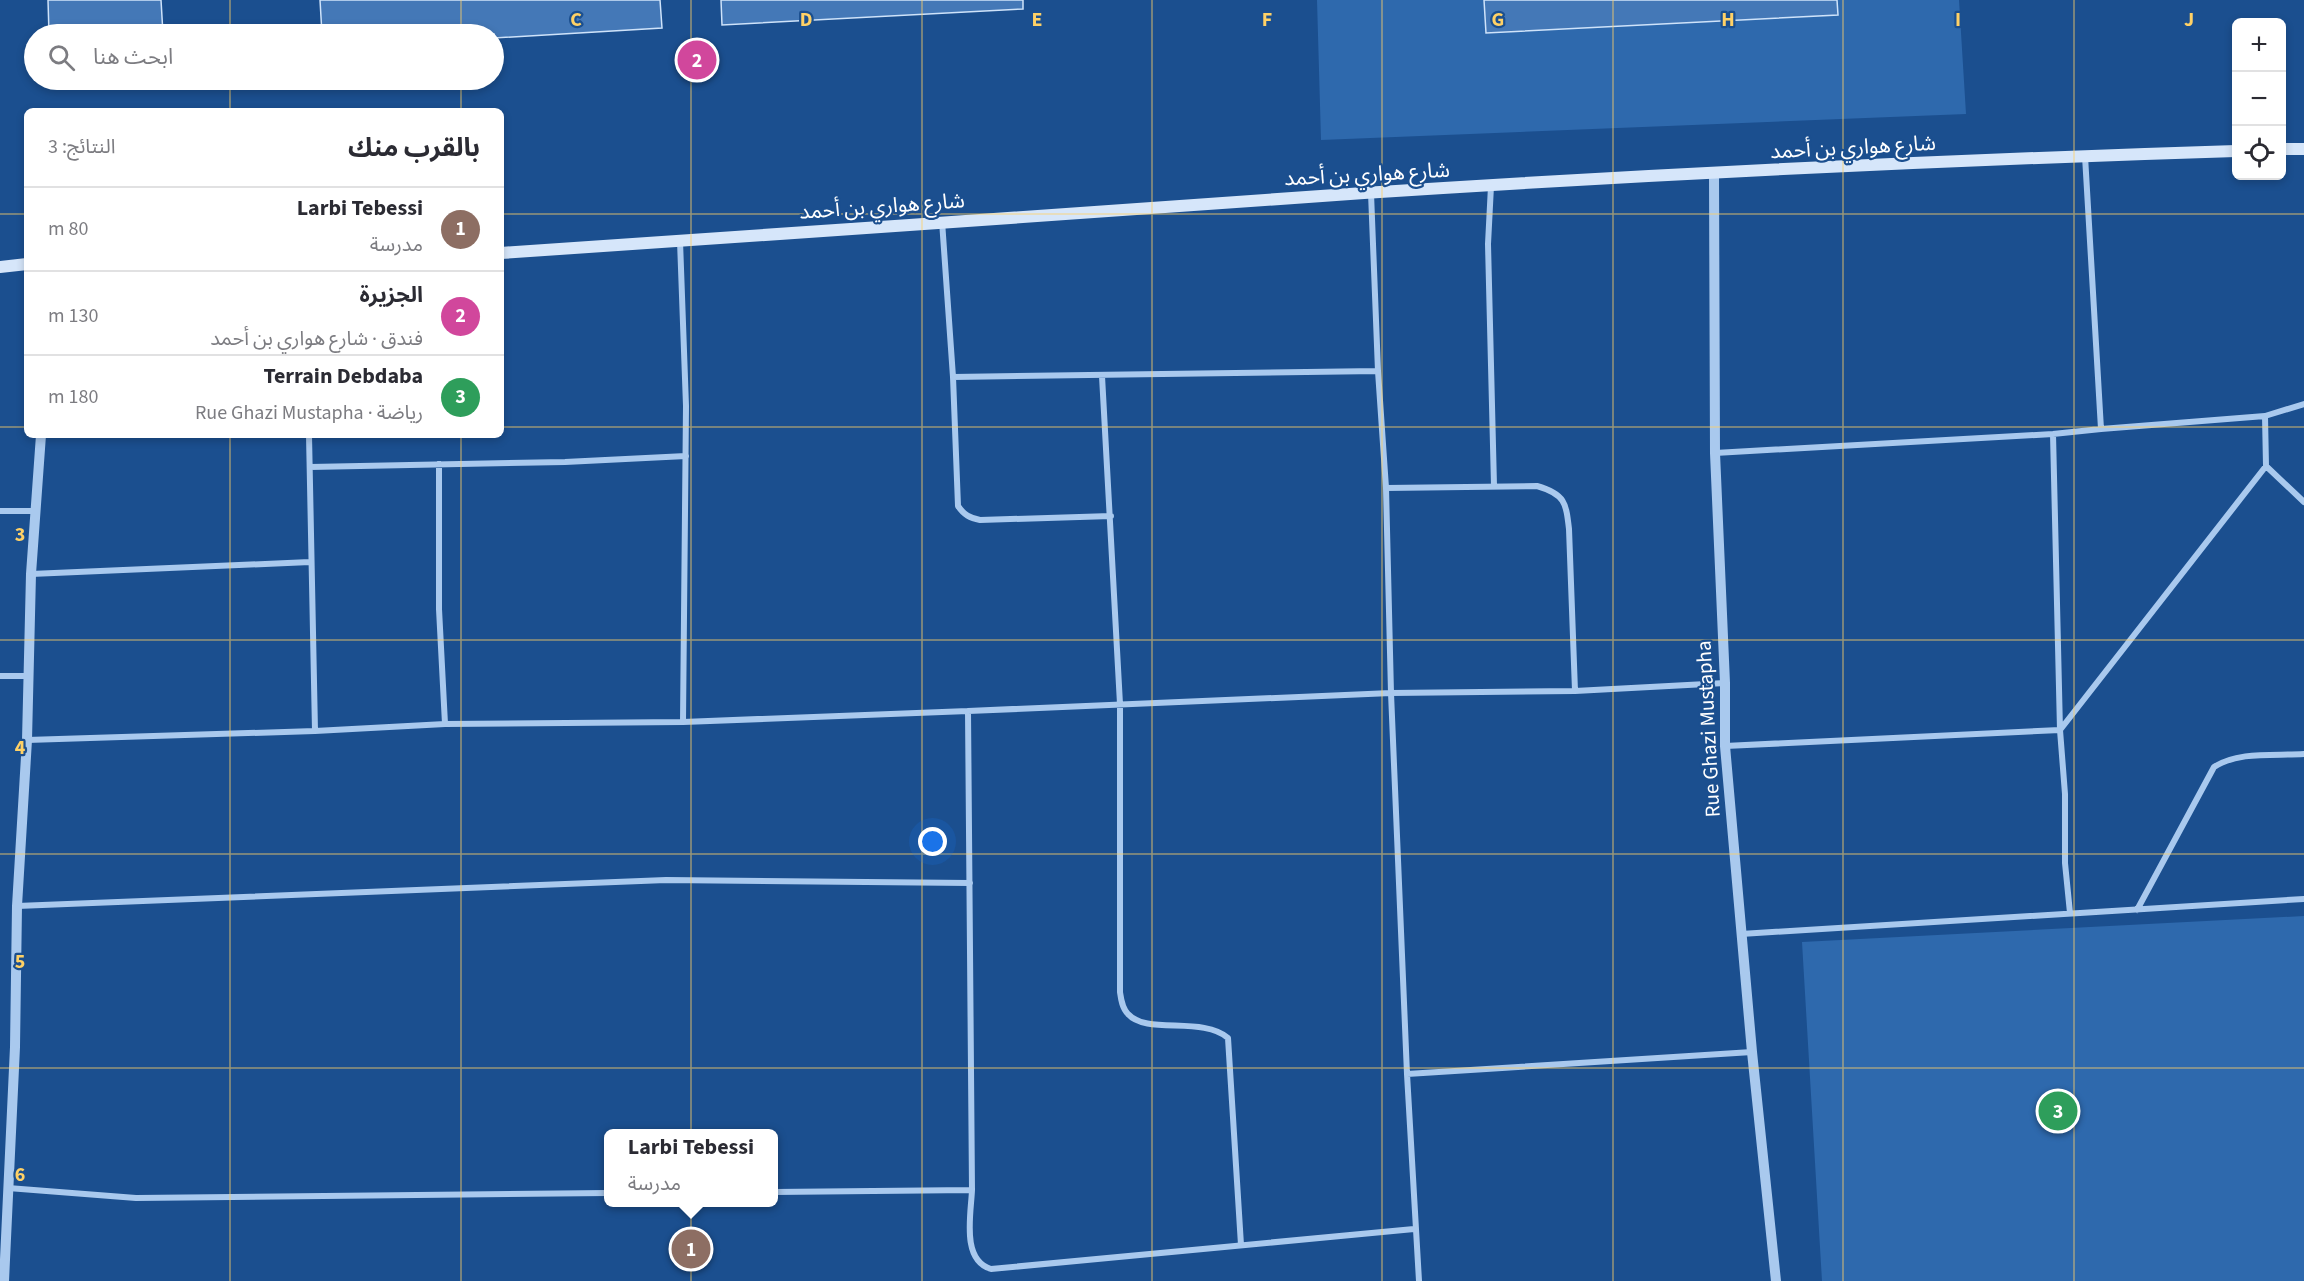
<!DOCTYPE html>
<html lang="ar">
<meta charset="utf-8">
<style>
body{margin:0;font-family:"Source Sans 3","Noto Sans Arabic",sans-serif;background:#f2f2f3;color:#2b2b33;direction:rtl}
.controls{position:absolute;right:18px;top:18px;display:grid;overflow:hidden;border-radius:9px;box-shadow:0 3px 9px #0003}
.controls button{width:54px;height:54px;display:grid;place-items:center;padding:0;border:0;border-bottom:2px solid #e1e1e2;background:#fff;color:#2b2b33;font:30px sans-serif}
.you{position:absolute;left:933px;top:842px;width:21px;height:21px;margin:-15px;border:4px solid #fff;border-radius:50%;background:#1a73e8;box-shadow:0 0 0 9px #1a73e833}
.badge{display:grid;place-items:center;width:39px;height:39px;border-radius:50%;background:#d93025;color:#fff;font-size:20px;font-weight:700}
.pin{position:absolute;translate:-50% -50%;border:3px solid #fff;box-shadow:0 2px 6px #0006}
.popup{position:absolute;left:604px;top:1129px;width:174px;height:78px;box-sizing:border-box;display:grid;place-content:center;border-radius:9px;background:#fff;filter:drop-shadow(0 2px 4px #0005);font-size:20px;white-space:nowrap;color:#7c7c81}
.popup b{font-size:22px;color:#2b2b33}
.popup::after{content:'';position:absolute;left:50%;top:100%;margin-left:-12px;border:12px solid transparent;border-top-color:#fff}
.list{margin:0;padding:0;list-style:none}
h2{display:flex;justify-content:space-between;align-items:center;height:78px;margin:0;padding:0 24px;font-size:26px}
h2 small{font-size:20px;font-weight:400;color:#7c7c81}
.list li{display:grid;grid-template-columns:39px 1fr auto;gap:18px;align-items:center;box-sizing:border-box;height:84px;padding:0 24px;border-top:2px solid #e1e1e2}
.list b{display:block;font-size:22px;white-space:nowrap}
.list p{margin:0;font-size:20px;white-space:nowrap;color:#7c7c81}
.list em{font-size:20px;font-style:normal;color:#7c7c81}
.icon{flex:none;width:33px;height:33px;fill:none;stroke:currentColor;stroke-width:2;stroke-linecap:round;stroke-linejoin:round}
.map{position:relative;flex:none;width:2304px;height:1281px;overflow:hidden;direction:ltr}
.search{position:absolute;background:#fff;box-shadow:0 3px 9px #0003;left:24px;top:24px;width:480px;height:66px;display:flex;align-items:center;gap:15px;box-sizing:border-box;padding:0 21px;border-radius:33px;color:#7c7c81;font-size:22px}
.panel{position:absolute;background:#fff;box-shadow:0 3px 9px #0003;left:24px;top:108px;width:480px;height:330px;border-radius:9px;direction:rtl}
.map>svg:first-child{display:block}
.green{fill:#2e69ad}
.building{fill:#4478b7;stroke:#cfe3fa;stroke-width:1.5}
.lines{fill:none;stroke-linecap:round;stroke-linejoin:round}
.minor{stroke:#a9c9ee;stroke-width:6}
.tertiary{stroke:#a9c9ee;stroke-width:10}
.secondary{stroke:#d6e6fa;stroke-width:12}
.grid{fill:none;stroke:#ffd166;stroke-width:1.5;stroke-opacity:0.55}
.labels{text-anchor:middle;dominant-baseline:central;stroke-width:4.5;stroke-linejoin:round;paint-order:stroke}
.street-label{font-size:21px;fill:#fff;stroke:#1b4f8f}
.grid-label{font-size:20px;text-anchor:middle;font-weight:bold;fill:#ffd166;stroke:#1b4f8f;stroke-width:4.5;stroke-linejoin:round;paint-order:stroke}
</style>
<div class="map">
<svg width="2304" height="1281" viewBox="0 0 2304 1281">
<rect width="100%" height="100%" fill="#1b4f8f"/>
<path class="green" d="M1317,0h642l7,114 -645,26z
M2304,916v365h-482l-20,-339z"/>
<path class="building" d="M48,0h113l2,34h-114z
M320,0h340l2,28 -168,10v-4h-172z
M721,0h302v9l-301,16z
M1484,0h353l1,15 -352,18z"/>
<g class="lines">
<path class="minor" d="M2085,156l16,273 164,-13 39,-12
M1491,186l-3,58 6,242
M1371,193l7,178 8,117 5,205 16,381 12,207
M942,221l11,156 5,129c6,9 12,12 22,14l131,-4
M680,241l6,165 -3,316
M1102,376l18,328v288c1,7 2,16 8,22 18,21 75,2 100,24l13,207
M953,377l425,-6
M2053,434l7,296 5,64v69l5,50
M309,435l6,296
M1715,453l338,-19 48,-5
M439,464v145l6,115
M2266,466l38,36
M310,467l255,-5 121,-6
M1386,488l151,-2c28,8 29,17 32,43l6,162
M0,511h35
M31,574l279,-12
M0,676h28
M968,711l423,-18 184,-2 150,-8
M27,740l288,-9 130,-7 238,-2 285,-11 4,479 -198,2
M1725,746l335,-16 206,-264 -1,-50
M17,906l649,-26 304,3
M2137,910l77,-143c24,-16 61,-11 90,-13
M1741,934l563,-35
M1407,1074l345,-22
M8,1188l128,10 472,-5
M972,1190c-1,24 -11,70 19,79l423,-40"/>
<path class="tertiary" d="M1714,173l1,280 10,230v63l27,306 24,229
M4,1281l11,-234 2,-141 10,-166 4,-166 10,-139"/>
<path class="secondary" d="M2282,149h22
M501,253c288,-18 575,-41 863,-60 290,-19 582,-33 872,-42
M0,267l27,-3"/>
</g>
<path class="grid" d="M230,0v34M461,0v34M691,0v1281M922,0v1281M1152,0v1281M1382,0v1281M1613,0v1281M1843,0v1281M2074,0v1281M230,80v31M461,80v31M0,214h27M501,214h1803M0,427h27M501,427h1803M230,435v846M461,435v846M0,640h2304M0,854h2304M0,1068h2304"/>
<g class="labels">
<g class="street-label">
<text transform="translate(1853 147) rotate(-3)">شارع هواري بن أحمد</text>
<text transform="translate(1367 174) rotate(-3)">شارع هواري بن أحمد</text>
<text transform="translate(882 206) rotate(-4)">شارع هواري بن أحمد</text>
<text transform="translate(1708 729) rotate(-93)">Rue Ghazi Mustapha</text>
</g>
</g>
<g class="grid-label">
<text x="576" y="26">C</text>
<text x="806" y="26">D</text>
<text x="1037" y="26">E</text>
<text x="1267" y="26">F</text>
<text x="1498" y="26">G</text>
<text x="1728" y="26">H</text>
<text x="1958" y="26">I</text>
<text x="2189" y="26">J</text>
<text x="20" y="541">3</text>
<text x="20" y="754">4</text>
<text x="20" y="968">5</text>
<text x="20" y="1181">6</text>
</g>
</svg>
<div class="controls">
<button>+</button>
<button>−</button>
<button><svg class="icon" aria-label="locate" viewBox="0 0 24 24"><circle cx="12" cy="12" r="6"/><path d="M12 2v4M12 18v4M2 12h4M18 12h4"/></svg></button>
</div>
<div class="you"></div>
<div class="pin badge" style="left:691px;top:1249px;background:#8d6e63">1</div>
<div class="popup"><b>Larbi Tebessi</b>مدرسة</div>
<div class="pin badge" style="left:697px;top:60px;background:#d1479c">2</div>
<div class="pin badge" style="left:2058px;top:1111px;background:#2e9e5b">3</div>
<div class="search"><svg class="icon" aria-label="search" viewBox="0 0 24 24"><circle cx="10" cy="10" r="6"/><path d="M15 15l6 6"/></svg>ابحث هنا</div>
<section class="panel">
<h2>بالقرب منك<small>النتائج: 3</small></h2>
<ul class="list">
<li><span class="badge" style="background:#8d6e63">1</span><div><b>Larbi Tebessi</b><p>مدرسة</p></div><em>80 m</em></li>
<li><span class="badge" style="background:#d1479c">2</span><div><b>الجزيرة</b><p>فندق · شارع هواري بن أحمد</p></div><em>130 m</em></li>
<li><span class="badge" style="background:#2e9e5b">3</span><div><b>Terrain Debdaba</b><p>رياضة · Rue Ghazi Mustapha</p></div><em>180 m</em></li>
</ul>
</section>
</div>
